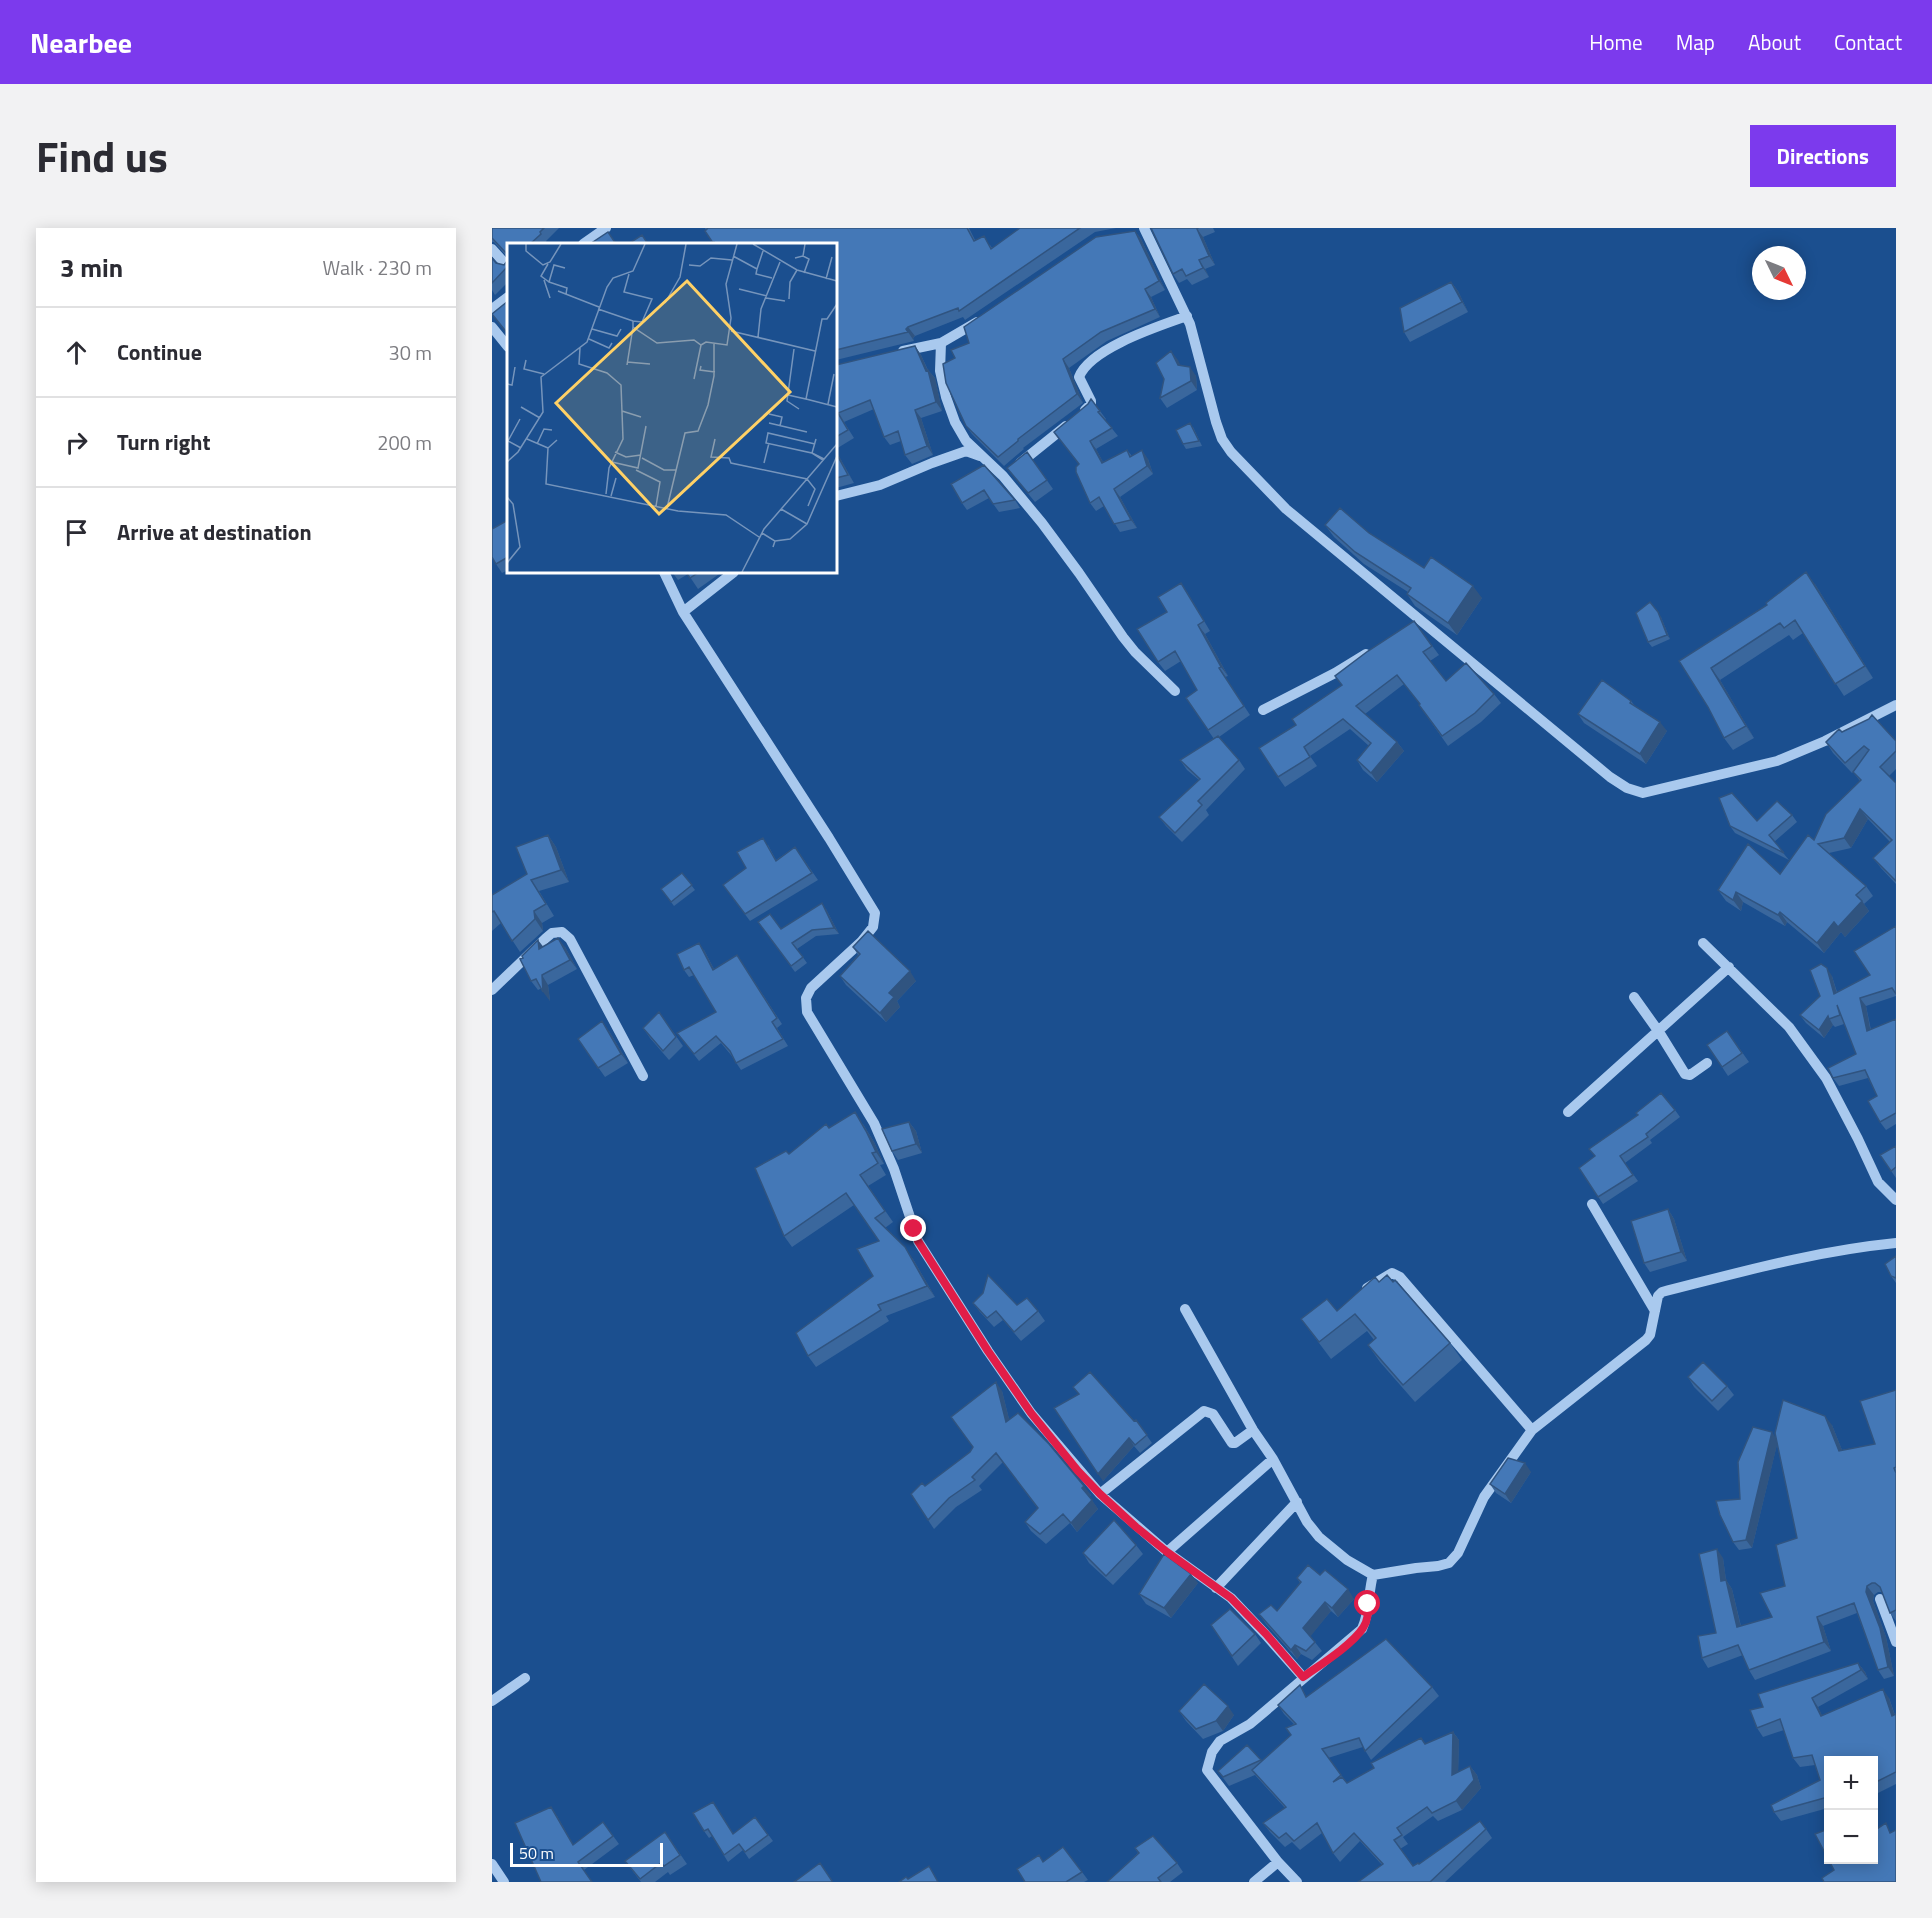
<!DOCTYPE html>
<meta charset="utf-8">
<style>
body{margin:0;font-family:"Titillium Web",sans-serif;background:#f2f2f3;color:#2b2b33}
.controls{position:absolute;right:18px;bottom:18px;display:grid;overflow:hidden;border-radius:0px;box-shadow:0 3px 15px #0003}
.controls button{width:54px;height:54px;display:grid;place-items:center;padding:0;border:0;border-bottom:2px solid #e1e1e2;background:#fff;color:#2b2b33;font:30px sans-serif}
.compass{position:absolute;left:1260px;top:18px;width:54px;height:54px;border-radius:50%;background:#fff;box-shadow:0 3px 15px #0003;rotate:133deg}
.scale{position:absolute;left:18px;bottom:15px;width:153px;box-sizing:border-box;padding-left:6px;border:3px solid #fff;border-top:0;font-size:16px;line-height:21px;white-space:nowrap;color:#fff;-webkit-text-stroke:4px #1b4f8f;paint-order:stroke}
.stop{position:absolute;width:18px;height:18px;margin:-14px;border:4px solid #e11d48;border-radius:50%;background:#fff}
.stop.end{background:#e11d48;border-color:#fff;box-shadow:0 2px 6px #0008}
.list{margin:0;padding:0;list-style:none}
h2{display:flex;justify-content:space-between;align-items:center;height:78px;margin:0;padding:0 24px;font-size:26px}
h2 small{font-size:20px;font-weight:400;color:#7c7c81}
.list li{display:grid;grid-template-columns:39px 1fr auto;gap:18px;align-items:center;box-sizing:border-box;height:90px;padding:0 24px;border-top:2px solid #e1e1e2}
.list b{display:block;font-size:22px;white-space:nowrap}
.list em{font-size:20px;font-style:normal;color:#7c7c81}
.icon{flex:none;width:33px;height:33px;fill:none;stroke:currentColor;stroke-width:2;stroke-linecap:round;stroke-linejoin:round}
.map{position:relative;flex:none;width:1404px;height:1654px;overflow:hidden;border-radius:0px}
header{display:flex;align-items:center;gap:36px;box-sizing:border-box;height:84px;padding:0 30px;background:#7c3aed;color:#fff}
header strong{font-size:28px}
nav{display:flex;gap:33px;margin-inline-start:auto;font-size:21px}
.intro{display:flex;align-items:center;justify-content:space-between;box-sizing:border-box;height:144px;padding:0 36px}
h1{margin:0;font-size:42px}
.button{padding:15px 27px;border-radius:0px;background:#7c3aed;color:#fff;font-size:21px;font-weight:700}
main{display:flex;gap:36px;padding:0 36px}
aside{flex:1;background:#fff;border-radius:0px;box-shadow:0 3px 15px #0003}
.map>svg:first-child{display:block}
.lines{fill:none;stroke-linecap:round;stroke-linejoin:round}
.minor{stroke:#a9c9ee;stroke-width:10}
.wall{fill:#3a679d}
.shaded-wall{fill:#305480}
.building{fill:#4478b7;stroke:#305480;stroke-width:1.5}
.route{stroke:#e11d48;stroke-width:8}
.inset-road{fill:none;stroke:#7695bc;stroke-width:1.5}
.view{fill:#ffd166;fill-opacity:0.15;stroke:#ffd166;stroke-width:3}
.inset-edge{fill:none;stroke:#fff;stroke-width:3}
</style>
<header>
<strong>Nearbee</strong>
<nav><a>Home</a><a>Map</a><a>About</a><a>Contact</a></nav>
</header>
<div class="intro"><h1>Find us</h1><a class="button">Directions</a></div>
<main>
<aside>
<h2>3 min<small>Walk · 230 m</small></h2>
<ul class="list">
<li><svg class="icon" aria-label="ahead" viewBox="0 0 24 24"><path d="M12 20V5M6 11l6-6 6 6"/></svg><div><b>Continue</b></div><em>30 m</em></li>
<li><svg class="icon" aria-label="right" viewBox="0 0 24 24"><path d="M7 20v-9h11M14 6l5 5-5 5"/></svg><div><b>Turn right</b></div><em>200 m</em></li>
<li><svg class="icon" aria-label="arrive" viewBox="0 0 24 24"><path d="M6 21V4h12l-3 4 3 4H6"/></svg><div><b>Arrive at destination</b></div></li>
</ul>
</aside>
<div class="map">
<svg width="1404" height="1654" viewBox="0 0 1404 1654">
<rect width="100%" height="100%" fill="#1b4f8f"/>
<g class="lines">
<path class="minor" d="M652,0l46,96 26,98 6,17 9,13 55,57 324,268 17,11 16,5 134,-32 48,-20 71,-36
M91,16l23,-16
M0,21l16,18
M0,81l16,-12
M485,94l-36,21 -1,28 6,26 9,25 11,19 37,35 39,47 37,50 44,64 12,15 40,39
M0,99l16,20
M411,123l38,-8
M593,182l6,-6v-3l-12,-24c11,-29 80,-51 108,-61
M528,235l46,-37
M344,268l44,-11 52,-22 34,-12 14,5
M172,344l19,40 146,226 46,75 -2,14 -12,15 -50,46 -5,10 1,14 67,111 20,46 24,72 70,110 43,62 69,81 67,58 64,46 34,36 38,43
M191,384l51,-40
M771,482l72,-37 31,-19
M1211,715l86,84 37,51 32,61 20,43 18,18
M0,762l54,-52 6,-5 10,-1 8,7 73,137
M1142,769l25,35 26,42 5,1 17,-12
M1076,884l161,-145
M1100,976l63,107
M875,1060l25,-15 8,4 132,153
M693,1081l68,121 20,29 34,63 12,15 28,23 26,15
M608,1266l104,-83 9,3 19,29h3l18,-13
M675,1324l106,-93
M724,1360l81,-86
M1388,1371l16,43
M0,1473l33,-23
M0,1636l12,18
M762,1654l24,-20
M805,1654l-19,-20 -71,-92 5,-18 8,-11 30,-17 112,-95c8,-17 6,-36 11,-54l43,-7 22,-2 11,-3 9,-10 26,-56 48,-67 114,-90 4,-5 8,-39 4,-4c79,-20 153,-41 234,-49"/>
</g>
<path class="wall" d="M0,0h67l-13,13 1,2 -1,1h-38v14l-14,-16h-2z
M213,0h264l6,12 15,5 2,3 28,-20h96l-21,4 -130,88 -2,-3 -48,19 -2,2 1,3 -78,19v-116h-122l-9,-13 1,-1z
M659,0h62l2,4 -12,5 12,28 -10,4 4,8 -17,8 -5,-6 -8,4 -6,-9z
M643,3l6,8 24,51 -14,7 9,20 -53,24 -38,27 14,35 -60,45 1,1 -20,17 -32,-32 -6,-8 -11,-68 14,-15z
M0,30l4,5 8,2 4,-5v22l-13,13 -3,-5z
M959,54l7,9 10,21 -58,30 -6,-10z
M423,118l6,9 7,15 7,8 7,33 -21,7 12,37 -21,9 -7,-9 -4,-14 -11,4 -6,-8 -10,-28 -30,13 10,16 -18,11v-84z
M679,123l9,15 16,10 1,14 -30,18 -7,-10 4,-19z
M599,171l15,20 -1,1 13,16 -22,13 7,13 24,-12 5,6 16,3 5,15 -33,23 17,31 -17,4 -16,-26 -8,5 -6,-8 -11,-39 -25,-32 34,-28z
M701,199l9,19 -16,3 -3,-5z
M344,223l18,32 -18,5z
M535,224l26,37 -18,13 -28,-34z
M492,237l31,35 5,8 -21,4 -10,-14 -22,12 -5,-7z
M16,292v50l-6,3 -6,-9z
M833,297l44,8 55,35 58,30 -25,37 -42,-29 -8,-12 1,-2 -44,-28 -30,-27z
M180,344h50l-24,17 -10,-15 -10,6z
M1323,356l58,94 -29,18 -41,-63 -10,7 -4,-5 -69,45 34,58 -21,12 -9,-12 -16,-31 -29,-46z
M695,364l23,39 -5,3 23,42 -3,1 25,38 -31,22 20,23 6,9 -39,41 3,5 -27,27 -16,-16 -7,-9 40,-37 -12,-10 -7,-10 34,-21 -28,-41 11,-8 -16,-29 -16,10 -7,-9 9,-50z
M1169,389l9,22 -18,8 -4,-5z
M922,393l25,34 -9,6 16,20 48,13 7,9 -20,19 -33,24 -29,-41 1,-1 -16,-20 -39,30 32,28 7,9 -27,31 -14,-12 -6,-10 12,-14 -19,-17 -40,27 7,10 -32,21 -7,-10 64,-92 -7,-9z
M1139,473l5,6 31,24 -21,33 -62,-41 -6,-9z
M1350,504l54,9v28l-7,7 7,7v101l-15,-16 -8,-10 17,-16 -22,-23 -17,29 -22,5 37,33 7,10 -9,8 5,7 -24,26 -4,-5 -17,21 -37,-31 -2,4 -42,-24 -2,9 -15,-10 -8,-11 62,-16 34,-34 46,-59 -7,-9 -1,1 -19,-20 -7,-11z
M1300,587l5,7 -23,20 15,18 -54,-27 -5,-7z
M56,607l8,12 13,35 -30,9 15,25 -12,7 1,8 -23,21 -19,-29 -9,8v-36l35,-21z
M276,617l8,15 19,-13 23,33 -68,41 -27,-36 23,-17z
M190,645l13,17 -21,16 -13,-17z
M334,681l13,25 -23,2 -19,13 10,14 -12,9 -37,-50 23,7z
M1404,698v70l-30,10 5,24 25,-11v105l-10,6 -6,-8 -3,-26 -9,-18 -29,8 -6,-8 23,-24 -12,-30 -9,3 -2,-2 -9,13 -18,-15 -6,-8 20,-19 12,-20 5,16 33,-17z
M51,719h22l12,22 -29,16 2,16 -8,-13 -4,2 -7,-9z
M361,719l63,34 -19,20 3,6 -14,15 -40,-37 -6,-9 18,-21z
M212,722l10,19 23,-14 45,69 -5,4 11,18 -47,24 -10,-15 -10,-12 -22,18 -22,-28 39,-21 -22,-37 -5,2 -5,-7z
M167,784l24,34 -14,14 -19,-22 -7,-10z
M117,803l19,32 -23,14 -27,-38z
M1235,803l22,31 -21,14 -6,-9z
M1183,882l5,7 -30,23 2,3 -27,20 13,18 -35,23 -24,-36z
M417,894l7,9 6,22 -24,7 -6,-9z
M371,896l11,18 10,22 -4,1 6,10 -18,11 25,36 -8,6 28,31 22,38 -49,19 3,5 -73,46 -8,-11 65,-80 6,-35 -25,-36 -62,42 -8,-11 5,-82 40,-26z
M1404,918v32l-16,-23z
M1176,981l6,10 13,42 -37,11 -6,-9z
M1404,1028v27l-5,-7z
M887,1054l71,61 12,17 -47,42 -35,-40 -12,-17 6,-5 -7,-9 -36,28 -30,-40 36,-8z
M481,1075l44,2 21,6 7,10 -24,20 -18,-21 -9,7 -14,-15z
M1196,1149l39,9 7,9 -16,16 -24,-24z
M581,1159l61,34 2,-1 16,23 -12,10 -6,-7 -31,35 -24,-87z
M1404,1162v231l-6,-8 -8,-21h-4l-4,3 -1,6 13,36 8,39 -10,3 -6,-9 -21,-57 -34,13 8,25 -76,29 -6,-10 -6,-15 -35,13 -6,-10 14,-25 7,-75 3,22 6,9 9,37 31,-9 13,-31 12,-48 -20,-94 -25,104 -13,2 -6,-8 7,-43 35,-62 57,-12 10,25 33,-6z
M510,1163l7,28 82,76 -2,2 9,12 -21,23 -7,-9 -24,21 -15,-13 -6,-9 13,-13 -35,-47 -24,24 3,4 -26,17 -22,22 -6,-9 -3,-34 45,-34 3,-5z
M1039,1244l-20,31 -15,-10 -6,-9z
M644,1317l7,9 -30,31 -24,-22 -6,-10z
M828,1347l34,24 -16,18 -7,-6 -21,25 12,15 -10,9 -11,-6 -4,5 -31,-35 -7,-10 18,-3 23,-28 -3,-5z
M706,1355l-27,35 -25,-14 -7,-10z
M719,1397l44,9 6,9 -23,23z
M1366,1435l7,9 3,7 -50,28 4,9 67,-18 6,17 1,-1v70l-22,11v-34h-46v47l-47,13 -7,-9 46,-32 -5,-15 -15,2 -7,-9 -9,-28 -21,7 -6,-9 6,-21z
M940,1459l7,9 -68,64 -8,-13 -35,11 19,25 78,-39 28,-12 6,8 -1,32 12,-6 7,9 4,13 -19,22 -24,11 -5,-5 -30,21 5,7 -8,5 13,17 6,-2 67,-35 6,9 -47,44h-87l24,-17 -22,-24 -20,21 -7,-9 -11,-20 -22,17 -8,-8 -7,5 -15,-15 -7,-9 22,-15 -30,-33 -26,11 -11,-15 29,-26 15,16 29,-26 -5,-7 8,-4 -10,-10 -6,-9 29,-9z
M687,1483l55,4 -11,16 -20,8 -17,-18z
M225,1580l16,26 22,-17 18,24 -24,18 -6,-9 -15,12 -16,-26 -3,2 -5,-7z
M65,1588l16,29 30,-23 16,22 -35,26 -43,12z
M173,1604l22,32 -17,11 -2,-3 -13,10h-14l-16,-21z
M643,1620l42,15 6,9 -13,10h-63l31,-29z
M551,1634l39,10 6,8 -4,2h-59z"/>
<path class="shaded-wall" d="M705,1l6,8 12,28 -6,-9z
M643,3l6,8 24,51 -6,-9z
M707,32l6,9 4,8 -6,-9z
M959,54l7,9 10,21 -6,-10z
M653,61l6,8 9,20 -5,-8z
M416,99l7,9 -2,2 1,3 -8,-12z
M423,118l6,9 8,18 -1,-3 7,8 7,33 -6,-9 -10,-31z
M679,123l7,9 7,15 -7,-10z
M571,131l6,9 14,35 -6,-9z
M698,139l6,9 1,14 -6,-9z
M423,182l6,8 12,37 -6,-9z
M598,213l6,8 12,22 -6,-8z
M650,222l6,9 5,15 -6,-8z
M344,223l18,32 -18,-30z
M622,261l6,8 17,31 -6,-8z
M1314,344l9,12 58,94 -8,-12z
M981,358l9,12 -25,37 -9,-12z
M1166,384l3,5 9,22 -3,-4z
M706,397l7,9 23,42 -7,-9z
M1219,440l9,12 34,58 -8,-12z
M1168,494l7,9 -21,33 -6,-10z
M905,514l7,9 -27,31 -6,-9z
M1368,581l8,10 -17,29 -7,-10z
M56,607l8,12 13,35 -8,-12z
M1244,664l7,10 -2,9 -8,-11z
M1370,673l7,10 -24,26 -4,-5 -17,21 -7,-10 17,-21z
M330,675l4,6 13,25 -5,-6z
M42,683l8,12 1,8 -8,-12z
M1288,684l7,10 -2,4 -7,-11z
M66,710l7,9 12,22 -7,-9z
M46,712l7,9h-6z
M207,715l5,7 14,27 -5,-7z
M1335,740l5,8 7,25 -5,-7z
M418,743l6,10 -19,20 3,6 -14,15 -6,-9 9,-20z
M50,747l6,10 2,16 -7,-9z
M1368,770l6,8 6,33 -5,-8z
M1336,788l5,9 -9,13 -5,-8z
M110,793l7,10 19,32 -7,-9z
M363,884l19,30 10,22 -8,-12z
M417,894l7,9 6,22 -6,-9z
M1176,981l6,10 13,42 -6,-9z
M413,1019l8,12 22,38 -8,-11z
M504,1154l6,9 10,40 -6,-9z
M1333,1188l7,9 14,35 -7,-9z
M1280,1204l6,9 -26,107 -6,-8z
M637,1210l5,8 -31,35 -5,-7z
M1033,1235l6,9 -20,31 -6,-9z
M592,1258l7,9 -2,2 -7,-9z
M600,1272l6,9 -21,23 -6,-9z
M1225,1321l6,9 3,22 6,9 11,47 -6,-9 -16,-46z
M699,1346l7,9 -27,35 -7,-10z
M1375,1358l7,9 -1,6 13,36 8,39 -6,-9 -22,-75z
M856,1361l6,10 -16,18 -6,-9z
M833,1374l6,9 -21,26 -7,-9z
M1325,1389l6,9 8,25 -7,-9z
M803,1417l6,9 -4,5 -6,-9z
M1366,1435l7,9 3,7 -7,-9z
M1391,1461l6,9 7,21 -4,-3z
M1320,1470l6,9 9,18 -6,-9z
M736,1478l6,9 -11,16 -7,-10z
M961,1504l6,8 -1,44 -6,-9z
M978,1538l7,9 4,13 -19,22 -6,-9z
M59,1579l6,9 22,38 -6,-9z"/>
<path class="building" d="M0,0h52l-4,4 1,2 -11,10h-22v11l-16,-17z
M216,0h259l7,13 10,-5 7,13 29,-21h60l-121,83 -1,-3 -50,19 -2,2 2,3 -72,18v-106h-120l-2,-2 -1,1 -8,-12z
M659,0h47l-1,1 12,27 -10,4 4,8 -17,8 -4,-7 -9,5z
M643,3l24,50 -14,8 10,20 -54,23 -38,27 14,35 -59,45v2l-20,16 -32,-31 -20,-43 -3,-19 12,-6 -4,-8 18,-7 -5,-16 132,-90z
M116,4l8,12h-26z
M150,7l6,9h-20z
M0,30l4,5 8,2 4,-5v6l-16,17z
M959,54l11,20 -58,30 -4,-24z
M16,73v33l-16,-20z
M423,118l11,25 2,-1 8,32 -21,8 12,36 -22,9 -7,-24 -14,6 -14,-37 -32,13 10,17 -12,7v-72z
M679,123l7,14 12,2 1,14 -31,17 4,-19 -8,-16z
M599,171l9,12 -2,1 14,16 -22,13 12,22 25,-13 3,7 12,-7 5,16 -33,23 17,31 -17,4 -15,-27 -9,6 -14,-31v-5l3,-3 -25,-32 34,-28z
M698,195l9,18 -16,3 -7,-14z
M535,224l20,28 -19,13 -21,-25z
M344,225l12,22 -12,3z
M492,237l31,35 -22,4 -9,-14 -22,13 -11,-19z
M848,280l29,25 55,35 7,-11 42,29 -25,37 -41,-29 4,-6 -56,-36 -30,-27z
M16,292v37l-12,7 -4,-7v-28z
M194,344h13l-9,6z
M1314,344l59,94 -30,18 -40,-64 -11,8 -4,-5 -69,45 35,58 -22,12 -16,-31 -29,-46 88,-56 -1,-2z
M689,355l23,38 -6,4 23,42 -2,1 25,38 -36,24 -22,-32 11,-8 -22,-39 -17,11 -21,-33 30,-17 -9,-15z
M1158,374l8,10 9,23 -19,7 -12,-29z
M922,393l18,25 -9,6 23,29 20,-18 28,31 -19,19 -33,23 -23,-31 1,-1 -23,-29 -41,31 41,36 -26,31 -14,-13 14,-17 -28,-24 -39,28 6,10 -32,20 -19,-29 37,-23 -4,-6 50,-34 -7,-9 33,-25z
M1110,452l29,21 -1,2 30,19 -20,32 -62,-40z
M1380,487l24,26v10l-16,16 16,16v98l-23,-23 19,-18 -32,-31 -16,29 -26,6 48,42 -10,9 6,6 -24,26 -4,-5 -17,21 -37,-31 -2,3 -42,-23 -3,8 -15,-10 30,-46 32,30 28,-39 6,5 12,-26 35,-34 -8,-8 16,-22 -5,-4 -19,17 -19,-21 13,-13 3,3 27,-13z
M726,508l21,24 -41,41 4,4 -27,28 -16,-16 41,-38 -20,-19z
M1240,565l25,28 20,-20 15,14 -23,20 15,18 -54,-27 -11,-28z
M56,607l13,35 -30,10 15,24 -12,7 1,8 -23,22 -18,-30 -2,1v-17l35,-21 -11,-27z
M271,610l13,23 19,-14 17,26 -67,41 -22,-29 23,-17 -9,-16z
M190,645l10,12 -21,17 -10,-13z
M330,675l12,25 -22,2 -20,13 11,14 -12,9 -33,-44 12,-8 11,15z
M1404,698v68l-4,-6 -32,10 7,33 29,-12v94l-16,9 -12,-21 9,-5 -12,-26 -32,8 -5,-10 28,-14 -19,-49 3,10 -11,4 -1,-3 -9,14 -19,-15 20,-19 -10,-26 11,-6 6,4 7,26 36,-19 -16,-24z
M376,703l42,40 -21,22 5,4 -14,16 -40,-37 20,-22 -7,-7z
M66,710l12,22 -28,15 1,17 -7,-13 -5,2 -11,-22 3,-1 -1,-2 16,-16 1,9z
M207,715l14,27 24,-15 40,63 -5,4 11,17 -47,24 -6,-12 -14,-15 -22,18 -17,-21 39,-21 -27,-45 -5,3 -7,-16z
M167,784l17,25 -13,14 -20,-23z
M110,793l19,33 -23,14 -20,-29z
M1235,803l15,22 -20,14 -15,-22z
M1169,865l14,17 -29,24 2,3 -28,19 13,19 -35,22 -19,-29 16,-12 -6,-7 49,-34 -2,-2z
M363,884l11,19 10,21 -4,1 6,10 -18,12 25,36 -10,7 30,29 22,39 -49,19 3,5 -73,46 -12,-23 77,-57 -16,-27 22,-8 -33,-48 -62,43 -29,-68 31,-17 3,3 37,-30 3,4z
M417,894l7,22 -24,7 -10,-22z
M1404,918v21l-5,4 -11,-16z
M1176,981l13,43 -37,11 -13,-42z
M1404,1028v22l-5,-2 -6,-12z
M496,1047l29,30 10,-7 11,13 -24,21 -18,-21 -9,7 -14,-15 10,-10z
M895,1047l6,7 2,-2 55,63 -47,42 -35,-40 8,-7 -21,-24 -36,28 -18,-23 26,-20 10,12 38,-34 4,5z
M1211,1134l24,24 -15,15 -24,-24z
M598,1144l44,49 2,-1 11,15 -12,10 -6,-7 -31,36 -44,-66 25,-14 -6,-7z
M504,1154l10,40 12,-9 31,31 35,42 -2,2 10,12 -21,23 -8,-9 -23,20 -15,-12 13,-14 -42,-55 -24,24 3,3 -26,18 -21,22 -17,-26 11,-11 3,3 45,-34 3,-5 -22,-30z
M1404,1162v77l-2,1 2,5v137l-6,3 -10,-26 -5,-4h-3l-5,3 -1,6 14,36 8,39 -10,3 -24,-67 -37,14 7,25 -75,28 -11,-25 -36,13 -4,-22 18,-3 -17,-79 18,-5 4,32 5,-1 11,47 35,-10 -12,-24 25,-7 -9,-41 21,-7 -22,-105 8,-33 42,16 14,35 36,-7 -15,-43z
M1261,1199l19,5 -26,108 -13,2 -13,-27 -4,-14 24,-2 -2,-37z
M1016,1230l17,5 -20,31 -15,-10z
M622,1292l22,25 -30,31 -23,-23z
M672,1326l27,20 -27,34 -25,-14z
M816,1337l12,10 5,-5 23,19 -16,19 -7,-6 -22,26 12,14 -9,9 -11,-6 -4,5 -32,-36 12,-9 6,6 24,-29 -4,-4z
M738,1381l25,25 -23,22 -21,-31z
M894,1411l46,48 -67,64 -6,-13 -37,11 19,26 -8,7 9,-5 5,6 27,-15 -3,-5 50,-25 4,6 28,-12 -1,43 18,-9 4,14 -18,21 -24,12 -5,-6 -30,21 5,7 -8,5 19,26 5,-3 1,1 61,-43 6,8 -56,53h-72l25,-18 -29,-31 -21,20 -16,-30 -23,18 -8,-8 -7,5 -16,-15 23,-16 -34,-37 39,-35 -5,-7 10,-4 -18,-19 22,-20 6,12z
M1366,1435l3,7 -49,28 9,18 62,-27 9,27 4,-2v58l-22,11v-22h-46v36l-54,15 -3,-7 49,-25 -8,-25 -19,3 -13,-39 -23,9 -7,-18 13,-3 -5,-13z
M712,1456l24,22 -12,15 -20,8 -17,-18z
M755,1517l14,15 -38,17 -5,-6z
M221,1574l20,32 22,-17 13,18 -23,17 -6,-8 -15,11 -16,-26 -4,2 -11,-18z
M59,1579l22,38 30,-23 10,14 -35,26 14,20h-51l-26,-59z
M1394,1595l4,10 6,-3v52h-72l-2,-4 12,-8 -19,-36 13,-5v31h46v-29z
M173,1604l15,23 -16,11 -3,-3 -21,16 -15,-18z
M661,1608l24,27 -19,15 3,4h-54l32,-29 -4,-5z
M571,1619l19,25 -16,10h-41l-8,-13 22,-14 4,7z
M328,1635l12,18 -1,1h-37z
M437,1638l9,16h-39l7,-5 2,2z"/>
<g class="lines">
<path class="route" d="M422,1001l4,12 70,110 43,62 47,58 22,23 36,33 31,25 64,46 35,36 37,43c17,-12 49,-32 60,-49 5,-7 5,-15 5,-24"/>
</g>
<g transform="translate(15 15)">
<rect width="330" height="330" fill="#1b4f8f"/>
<path class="inset-road" d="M19,1v7l17,14 7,-3 11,-18M246,1l44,26 40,11M226,13l24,13 -1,5 16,4M296,13l6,3 -5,14M288,15l8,-2 2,-12M41,21l-7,12 8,6M182,22l11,1 11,-8 21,2M58,25l-11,-3 -5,17 18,6 -1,6M250,26l6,-18M122,31l-5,18 28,7 -10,23 -9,-1v6l24,16 37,-3 7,5 5,-3 21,3 4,-27 -5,-34 11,-40M319,36l6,-22M37,37l6,18M232,46l28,7M51,48l41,16M259,55l19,3M282,56l1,-17 7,-12M158,60l15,-26 6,-33M91,66l35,12M85,86l25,7 4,-7M224,88l84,20M251,94l3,-28 19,-47M82,96l20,9 3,-5M73,105l-1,16 28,9 14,12 2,54 -14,29 -3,26M287,106l-7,52 12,8M19,117l-2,9 20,5M120,119l23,2M120,122l6,-38M194,123l-1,4 15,2M187,136l7,-34M0,141l5,1 3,-18M281,152l18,4 16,-80h5l10,-15M299,156l31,8M321,161l6,-30M14,164l19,11M115,168l19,6M262,171l13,3 -2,9M13,176l-12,22 13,7M262,180l38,9M20,196l21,9M208,196l-4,18 18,1 2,5 76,16 8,10 -7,17M50,197l-9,8 -2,36 132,27 48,4 33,22M30,201l7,-15 8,1M308,201l-47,-11 -2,10 46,10 4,-14M108,209l11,5 15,-2M135,215l22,12h12M316,217l-11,-7 12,6M0,219l11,-10 25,-40 -2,-35 46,-35 20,-55 6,-9 20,-7 12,-27M105,219l26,6 8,-42M257,220l5,-20M129,227l24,12 -4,24M104,253l5,-18M0,254l6,7 7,43 -13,16M160,265l18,-75 13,-2 10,-26 6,-29v-33M274,266l26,15M255,290l13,8 -2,6M268,298l15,-2 17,-15 30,-68M235,329l22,-43 73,-85"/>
<path class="view" d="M180,38l103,111 -131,122 -103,-111z"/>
<rect width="330" height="330" class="inset-edge"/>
</g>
</svg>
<div class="controls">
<button>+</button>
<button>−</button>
</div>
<svg class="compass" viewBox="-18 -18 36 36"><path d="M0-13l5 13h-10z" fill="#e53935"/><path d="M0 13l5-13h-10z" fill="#7c7c81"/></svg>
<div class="scale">50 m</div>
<div class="stop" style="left:876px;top:1376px"></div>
<div class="stop end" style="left:422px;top:1001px"></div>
</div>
</main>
